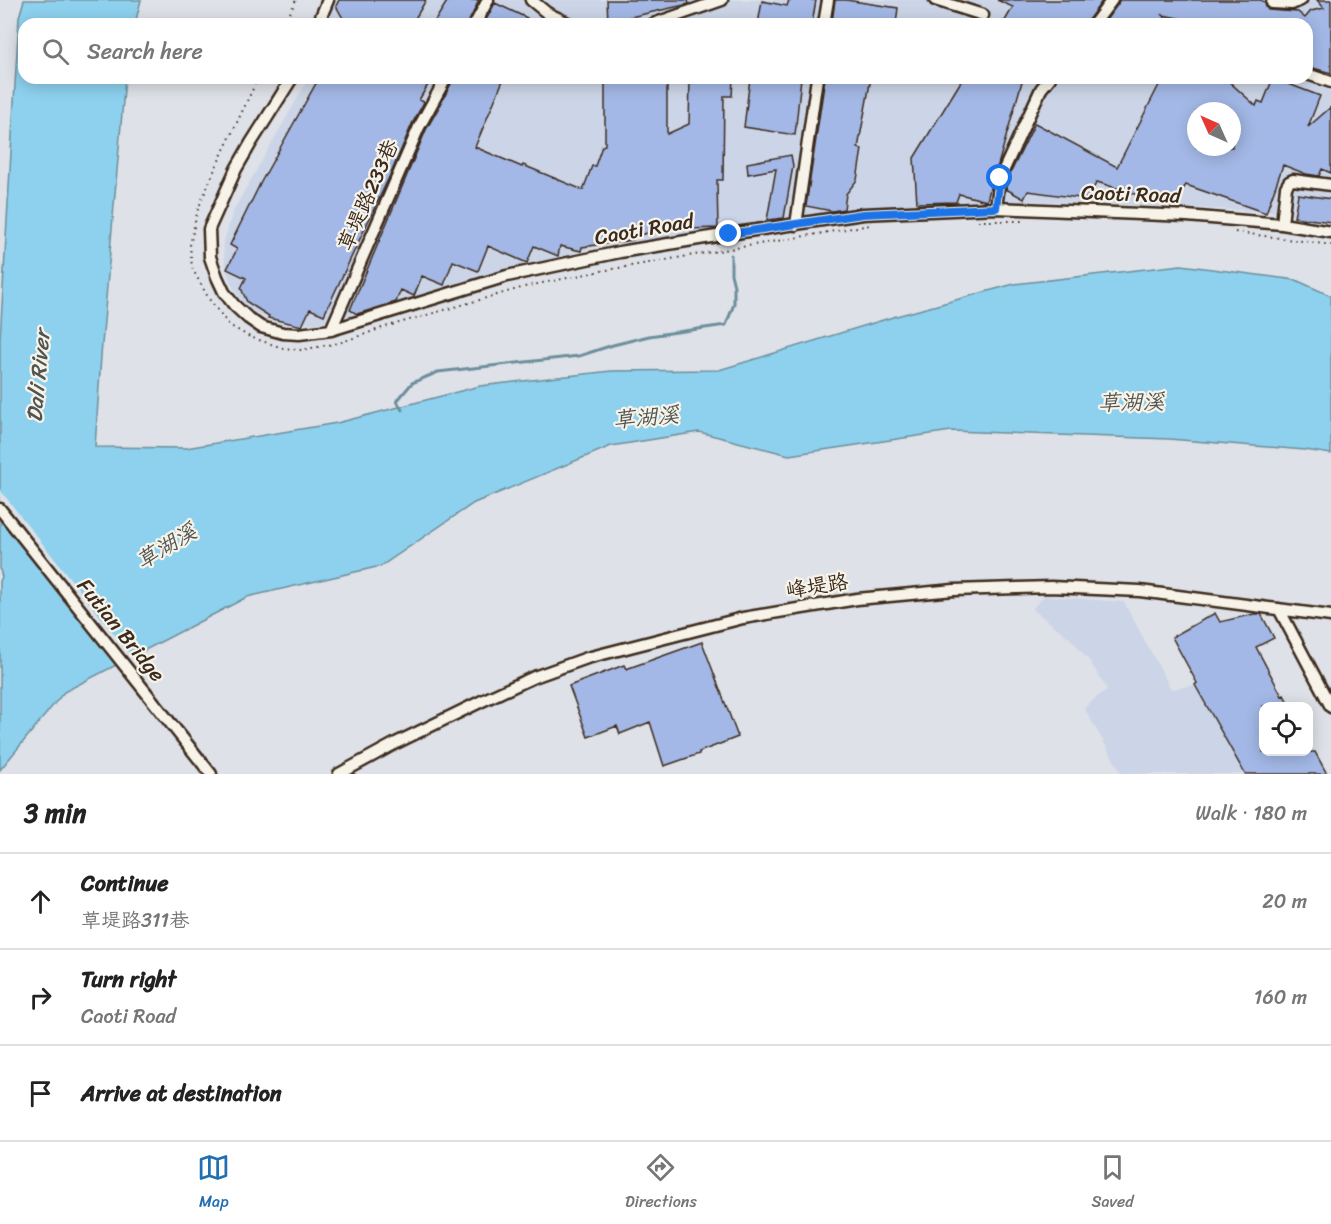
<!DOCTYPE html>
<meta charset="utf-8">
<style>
body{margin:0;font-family:Sriracha,"LXGW WenKai TC",sans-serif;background:#f6f6f6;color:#222}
.controls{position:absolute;right:18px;bottom:18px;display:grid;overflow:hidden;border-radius:12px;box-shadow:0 3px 15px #0003}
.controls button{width:54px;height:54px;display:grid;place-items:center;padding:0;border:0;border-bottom:2px solid #e0e0e0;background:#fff;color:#222;font:30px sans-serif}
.compass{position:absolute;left:1187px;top:102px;width:54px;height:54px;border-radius:50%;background:#fff;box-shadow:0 3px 15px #0003;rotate:315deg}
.stop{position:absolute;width:18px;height:18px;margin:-14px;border:4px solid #1a73e8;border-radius:50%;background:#fff}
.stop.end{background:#1a73e8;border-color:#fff;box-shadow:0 2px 6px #0008}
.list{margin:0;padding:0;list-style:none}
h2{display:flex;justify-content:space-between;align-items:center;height:78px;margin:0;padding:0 24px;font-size:26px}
h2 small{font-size:20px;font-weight:400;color:#767676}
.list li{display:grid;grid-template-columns:39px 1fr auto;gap:18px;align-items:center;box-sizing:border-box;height:96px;padding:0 24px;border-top:2px solid #e0e0e0}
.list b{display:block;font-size:22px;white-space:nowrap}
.list p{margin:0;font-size:20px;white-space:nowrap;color:#767676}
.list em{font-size:20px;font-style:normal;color:#767676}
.icon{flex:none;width:33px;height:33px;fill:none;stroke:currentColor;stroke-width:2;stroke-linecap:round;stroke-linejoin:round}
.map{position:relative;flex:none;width:1331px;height:774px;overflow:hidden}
.search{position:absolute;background:#fff;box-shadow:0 3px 15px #0003;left:18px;right:18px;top:18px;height:66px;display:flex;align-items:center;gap:15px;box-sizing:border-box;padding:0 21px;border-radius:18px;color:#767676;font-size:22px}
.sheet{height:366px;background:#fff}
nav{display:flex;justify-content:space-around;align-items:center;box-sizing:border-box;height:84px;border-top:2px solid #e0e0e0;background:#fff;font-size:16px;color:#767676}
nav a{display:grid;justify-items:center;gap:3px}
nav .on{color:#1f6fb2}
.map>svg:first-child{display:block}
.built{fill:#ccd5e7;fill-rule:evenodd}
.water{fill:#8dd1ee;stroke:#6c8e9b;stroke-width:1.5}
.pier{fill:#dee1e7}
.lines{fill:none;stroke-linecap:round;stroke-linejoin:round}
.stream{stroke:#6c8e9b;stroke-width:3}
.building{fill:#a3b8e6;stroke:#3b2a1e;stroke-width:1.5;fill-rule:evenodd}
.minor-casing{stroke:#3b2a1e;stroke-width:15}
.path{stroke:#3b2a1e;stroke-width:2;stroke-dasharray:1.5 4.5;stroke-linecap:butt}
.minor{stroke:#f7f3e8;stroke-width:10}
.route{stroke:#1a73e8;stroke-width:8}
.labels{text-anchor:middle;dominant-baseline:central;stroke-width:4.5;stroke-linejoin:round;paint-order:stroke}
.street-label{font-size:21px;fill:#3b2a1e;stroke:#f7f3e8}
.water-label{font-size:22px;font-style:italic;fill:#505452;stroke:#f7f3e8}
</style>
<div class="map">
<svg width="1331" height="774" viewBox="0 0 1331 774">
<rect width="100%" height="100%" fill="#dee1e7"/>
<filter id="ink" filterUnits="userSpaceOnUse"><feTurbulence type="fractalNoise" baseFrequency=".0167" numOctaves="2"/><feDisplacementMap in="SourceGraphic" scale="12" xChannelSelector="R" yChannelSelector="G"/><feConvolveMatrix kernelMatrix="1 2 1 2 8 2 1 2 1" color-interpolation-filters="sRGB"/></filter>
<g filter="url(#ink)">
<path class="built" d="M335,0h996v220l-51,-8 -242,-11 -174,11 -128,17 -132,16 -282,78 -38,1 -16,-5 -14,-7 -9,-6 -9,-13 -5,-10 -5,-14 -3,-24 10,-34 76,-133h998v-54h-980zM1196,111h36v36h-36z
M1044,596l80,6 47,87 24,-4 51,89h-124l-38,-66 23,-19 -17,-27 -20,-24 -38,-29z"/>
<path class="water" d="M24,0h117l-6,24h-111v54h101l-24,278 -6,91 91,1 151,-25 143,-37 131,-15 108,-1 174,-53 121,-33 167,-19 115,15 35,16v158l-26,-4 -136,-11 -218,-8 -162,24 -90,-23 -88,14 -137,57 -93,63 -134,31 -183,95 -64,78v-189l2,-4 -2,-7v-231l19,-322z"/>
<path class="pier" d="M0,490l134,169 -17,9 -117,-147z"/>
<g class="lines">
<path class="stream" d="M402,410l-5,-9 15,-18 26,-11 141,-16 34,-11 36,-9 77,-11 8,-21v-18l-3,-12v-19"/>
</g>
<path class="building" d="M339,0h87l-14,24h-60l-8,-4 -8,-14z
M448,0h31l-11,24h-35z
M607,0h81l1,4 -81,18z
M789,0h27l-4,24h-54l4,-23 25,5z
M835,0h11l52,8 -2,16h-53l-11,-2z
M997,0h106l-15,20 -1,4h-84l10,-17z
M1119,0h141l5,2 1,5 2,3 30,2 7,6 6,-7 13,-3 -7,-8h14v73l-18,-5 -6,-5v-39h-100l-44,-9 8,9h-68l15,-20z
M495,3l32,15 -2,6h-41z
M319,78h113l-13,22 5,2 -12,22 -20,47 -68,144 -14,-6 -8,17 -34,-8 1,-2 -22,-14 -6,-14 5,-10 -19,-9 10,-20 -7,-4 31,-63z
M454,78h50l-29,69 47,20 1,-2 60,25 9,-24h3l7,-20 3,-1v-67h62v56l22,-10 1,-46h43l-1,18h-8l-1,84h-6l1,48 -30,1v-4l-54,11 -1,4 -51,7 -1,4 -21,-5 -2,10 -24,-10 -7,17 -39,-17 -10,25 -25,-10 -9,24 -22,-9 -8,20 -13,-6 -5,12 -39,12 -7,-4 76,-180 12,-21z
M750,78h51l-6,57 -51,-8z
M825,78h46l-13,70 4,1 -5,31 -11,14 -2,15 -12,2 -26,-5z
M963,78h60l-25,87 -5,10 -6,26 -28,-7 -3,8 -39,1 -3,-45z
M1152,78h73l31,28 2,-5 5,2 10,-25 47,18 -12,31 23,-20v66l-9,-4 -3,7 -13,-2 -23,-9 -17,48 -80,-28 -14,21 -75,-24 -10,17 -59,-8 -4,8 -18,-10 1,-9 28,-57 82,44 42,-82zM1196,111h36v36h-36z
M791,155l2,11 -9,52 -17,2 9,-51 -28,5 -1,-11z
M1298,194l33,5v23l-37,-5z
M1215,613l5,9 34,-8h7l13,24 -18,9 26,49 2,-1 6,11h-27v46h52l12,22h-82l-50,-89 2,-2 -25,-46z
M702,642l36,95 -39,15v2l-35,12 -14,-44 -30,12 -3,-8 -29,11 -19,-51 55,-21 2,4z"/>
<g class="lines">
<g class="minor-casing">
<path id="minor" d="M531,0l16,13 23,11
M935,0l48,15
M1272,3l20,1 9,-4
M318,24l10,-24
M475,24l13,-24
M653,24l69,-24
M824,24l4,-24
M1094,24l18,-24
M1307,74l24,8
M292,78l-41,65 -15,26 -27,60 1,28 7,20 7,15 10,13 14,13 13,9 22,6 16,1 32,-4 176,-54 113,-24 109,-18 134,-20 133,-6 191,8 95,8 49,8
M996,208l4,-30 41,-89 9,-11
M1282,224l4,-37 3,-5 4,-2 38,5
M796,225l21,-147
M331,330l88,-203 27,-49
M0,509l211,265
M1279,609l52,98
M339,774l57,-31 86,-42 52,-24 53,-19 156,-40 114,-19 97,-9 97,-3 89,4 191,25"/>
</g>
<path class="path" d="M285,24l11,-24
M258,78l-43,91 -17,40 -8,36 2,23 17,31 20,26 21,12 33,11 18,2 38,-7 46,-16 143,-41 73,-15 269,-46
M978,221h45
M1235,232l96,13"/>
<use href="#minor" class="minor"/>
</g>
</g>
<g class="lines" filter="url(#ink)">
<path class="route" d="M729,234l134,-20 133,-6 4,-30"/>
</g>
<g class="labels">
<g class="street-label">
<text transform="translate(1131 194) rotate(2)">Caoti Road</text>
<text transform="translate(368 195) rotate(-66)">草堤路233巷</text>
<text transform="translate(644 229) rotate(-10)">Caoti Road</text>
<text transform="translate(817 586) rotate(-9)">峰堤路</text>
<text transform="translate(121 630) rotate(51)">Futian Bridge</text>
</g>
<g class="water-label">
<text transform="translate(38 376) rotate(-85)">Dali River</text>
<text transform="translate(1131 402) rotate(-1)">草湖溪</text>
<text transform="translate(646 417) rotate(-5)">草湖溪</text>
<text transform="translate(166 546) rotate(-31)">草湖溪</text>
</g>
</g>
</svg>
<div class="controls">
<button><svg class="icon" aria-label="locate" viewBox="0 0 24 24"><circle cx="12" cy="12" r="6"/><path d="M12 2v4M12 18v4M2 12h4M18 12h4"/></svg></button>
</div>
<svg class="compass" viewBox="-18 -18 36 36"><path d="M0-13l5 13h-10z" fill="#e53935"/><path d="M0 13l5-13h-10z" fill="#767676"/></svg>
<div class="stop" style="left:1000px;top:178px"></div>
<div class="stop end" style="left:729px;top:234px"></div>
<div class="search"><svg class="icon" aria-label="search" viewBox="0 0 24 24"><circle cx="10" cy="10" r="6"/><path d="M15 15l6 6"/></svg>Search here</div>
</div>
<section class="sheet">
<h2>3 min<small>Walk · 180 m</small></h2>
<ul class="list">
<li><svg class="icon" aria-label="ahead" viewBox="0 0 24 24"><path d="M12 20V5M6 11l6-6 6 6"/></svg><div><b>Continue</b><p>草堤路311巷</p></div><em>20 m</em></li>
<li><svg class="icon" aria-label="right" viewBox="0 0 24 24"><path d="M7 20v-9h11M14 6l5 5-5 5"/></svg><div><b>Turn right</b><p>Caoti Road</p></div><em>160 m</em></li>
<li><svg class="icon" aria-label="arrive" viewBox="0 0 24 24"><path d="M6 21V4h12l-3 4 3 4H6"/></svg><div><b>Arrive at destination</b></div></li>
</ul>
</section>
<nav>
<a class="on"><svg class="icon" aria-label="map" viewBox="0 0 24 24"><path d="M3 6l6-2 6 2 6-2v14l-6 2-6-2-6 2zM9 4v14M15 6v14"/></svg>Map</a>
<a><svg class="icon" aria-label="directions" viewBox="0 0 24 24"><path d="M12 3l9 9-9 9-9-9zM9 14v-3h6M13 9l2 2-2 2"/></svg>Directions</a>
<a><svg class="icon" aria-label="saved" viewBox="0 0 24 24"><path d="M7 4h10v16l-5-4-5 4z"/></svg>Saved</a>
</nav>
